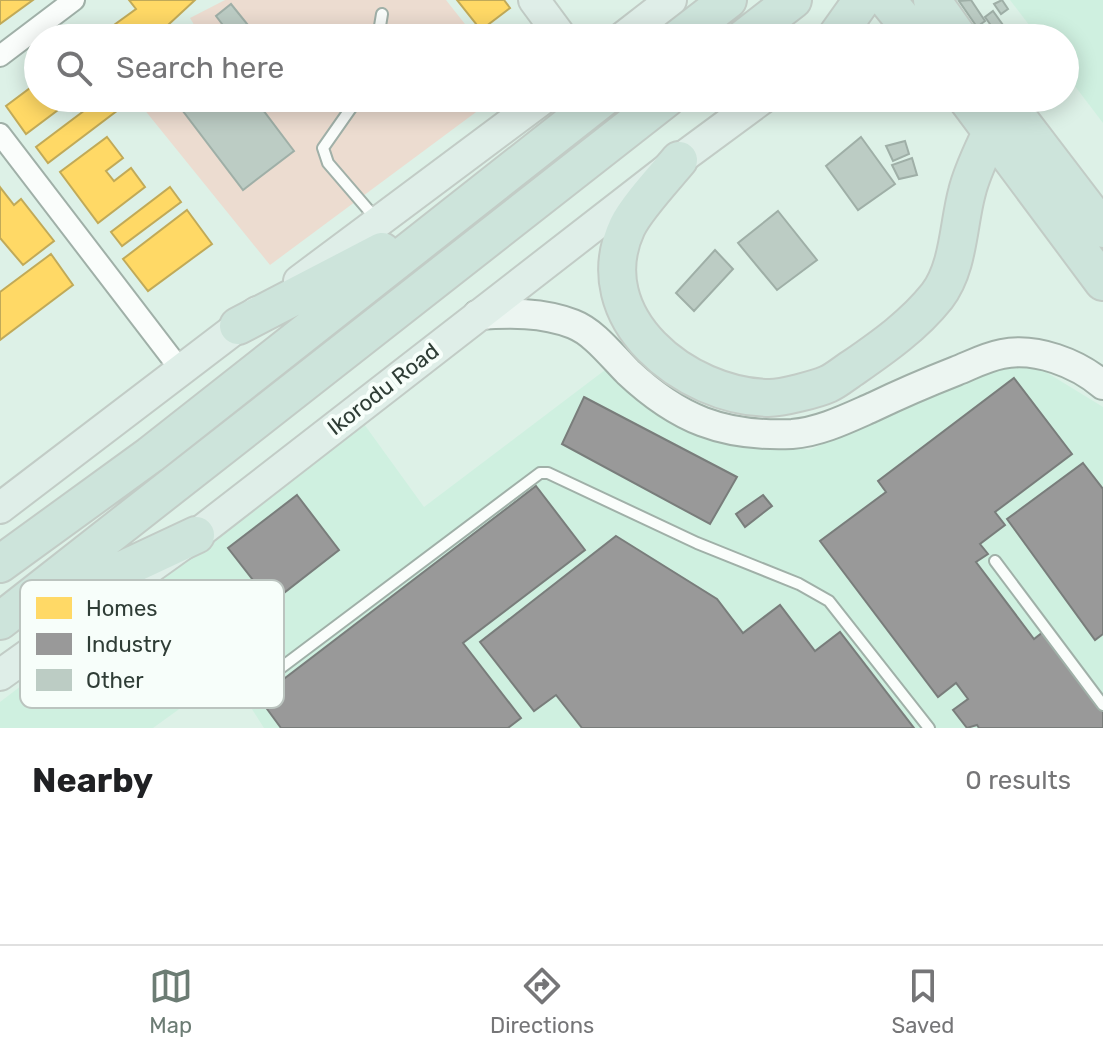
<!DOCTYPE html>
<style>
body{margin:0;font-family:Rubik,sans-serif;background:#f6f6f6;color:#202124}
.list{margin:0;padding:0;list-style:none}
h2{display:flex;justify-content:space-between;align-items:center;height:104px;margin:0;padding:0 32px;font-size:34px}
h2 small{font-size:26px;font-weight:400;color:#757577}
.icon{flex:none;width:44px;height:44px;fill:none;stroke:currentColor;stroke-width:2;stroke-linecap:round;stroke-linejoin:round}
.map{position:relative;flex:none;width:1103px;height:728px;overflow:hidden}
.search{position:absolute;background:#fff;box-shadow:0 4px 20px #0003;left:24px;right:24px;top:24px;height:88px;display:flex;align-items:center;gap:20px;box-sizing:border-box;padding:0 28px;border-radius:44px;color:#757577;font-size:30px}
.sheet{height:216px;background:#fff}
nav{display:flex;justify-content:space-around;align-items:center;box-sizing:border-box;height:112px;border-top:2px solid #e0e0e0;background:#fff;font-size:22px;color:#757577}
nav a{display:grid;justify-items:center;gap:4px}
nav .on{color:#6c7c74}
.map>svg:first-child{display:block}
.built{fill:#cff0e0}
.green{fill:#ecdcd0}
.homes{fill:#ffd966;stroke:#c1aa58;stroke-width:2}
.industry{fill:#999;stroke:#797d7b;stroke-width:2}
.building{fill:#bcccc4;stroke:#9fafa7;stroke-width:2}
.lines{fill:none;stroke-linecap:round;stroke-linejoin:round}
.service-casing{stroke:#a0b0a8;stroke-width:14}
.minor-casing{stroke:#a0b0a8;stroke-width:24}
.secondary-casing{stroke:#a0b0a8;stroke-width:32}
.primary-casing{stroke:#c2ccc6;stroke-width:34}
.motorway-casing{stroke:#c2ccc6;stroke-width:40}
.service{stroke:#fafdfb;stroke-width:10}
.minor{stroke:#fafdfb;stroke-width:20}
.secondary{stroke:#ecf5f1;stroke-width:28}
.primary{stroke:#dfeee8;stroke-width:30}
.motorway{stroke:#cde4db;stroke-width:36}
.labels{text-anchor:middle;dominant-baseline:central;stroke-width:8;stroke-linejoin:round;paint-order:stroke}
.street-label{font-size:22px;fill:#2f3d36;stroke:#f7fefa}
.key{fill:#f7fefa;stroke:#bbc4bf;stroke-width:2}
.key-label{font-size:22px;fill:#2f3d36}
</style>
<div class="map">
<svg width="1103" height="728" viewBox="0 0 1103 728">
<rect width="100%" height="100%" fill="#ddf1e7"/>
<path class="built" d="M1010,0h93v123l-38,-50v-35h-26z
M1023,358l80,49v321h-839l-35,-55 -76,55h-153v-26l364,-278 60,83 185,-140 117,68 83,15z"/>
<path class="green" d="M225,0h221l30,38h-274l-12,-20z
M135,98h360l-225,167z"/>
<path class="homes" d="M0,0h33l-33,24z
M129,0h66l-41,38h-58l40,-29z
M457,0h47l6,8 -29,22z
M38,82v16h36l-48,36 -20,-28z
M101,98h21l4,6 -78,59 -12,-16z
M107,137l16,21 -17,13 8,10 17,-13 14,19 -47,36 -38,-51z
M0,187l14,18 7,-6 33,42 -31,24 -23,-27z
M170,187l11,15 -59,44 -11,-14z
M187,210l25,34 -64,47 -25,-32z
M51,254l22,31 -73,55v-48z"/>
<path class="industry" d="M1014,378l58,76 -77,58 10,13 -25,19 8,10 -12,8 58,77 9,-7 60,80v16h-124l-2,-3 -10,3 -14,-18 15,-11 -12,-16 -18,14 -118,-156 66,-49 -8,-11z
M584,397l153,80 -27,47 -148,-80z
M1083,463l20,26v145l-8,6 -88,-121z
M536,486l49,64 -122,93 58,75 -13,10h-227l-22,-30z
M297,495l42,55 -68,53 -43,-55z
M763,495l9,11 -27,21 -9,-13z
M616,536l101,63 26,34 37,-28 35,46 25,-19 74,96h-332l-26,-33 -22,16 -54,-69z"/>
<path class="building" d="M971,0l14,21 -8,6 -18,-26z
M1002,0l6,9 -7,5 -7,-10z
M231,4l17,21 -16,12 -16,-21z
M993,11l10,14 -8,6 -10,-14z
M173,98h81l40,53 -51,39z
M861,137l34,47 -37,26 -32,-44z
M905,141l4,13 -16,7 -7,-15z
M912,158l5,17 -18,4 -7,-14z
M778,211l39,49 -40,30 -39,-47z
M715,250l18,19 -39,42 -18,-18z"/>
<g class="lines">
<g class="service-casing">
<path id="service" d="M378,38l4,-24
M358,98l-35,50 5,15 49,57
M995,561l108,144
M274,673l266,-200h8l149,70 102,41 30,17 100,127"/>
</g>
<g class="minor-casing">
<path id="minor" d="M0,56l74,-56
M0,134l180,235"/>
</g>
<g class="secondary-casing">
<path id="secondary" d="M477,315c33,-2 65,-3 96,9 21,8 39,32 55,48 50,47 95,65 164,62 28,-2 56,-16 81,-27 27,-13 55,-25 83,-36 15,-6 30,-14 46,-17 34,-7 75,9 101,31"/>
</g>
<g class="primary-casing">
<path id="primary" d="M534,0l28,38
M622,38l49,-38
M299,281l245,-183
M0,508l257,-196
M0,675l196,-140 483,-375 84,-62"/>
</g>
<g class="motorway-casing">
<path id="motorway" d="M887,0l31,38
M932,0l27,38
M679,38l49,-38
M744,38l49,-38
M835,38l27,-38
M966,98l137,184
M1003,98l100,131
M679,160c-15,18 -43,48 -52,67 -42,91 59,170 142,171 13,0 48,-9 59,-14 9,-4 18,-12 26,-17 29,-20 60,-42 83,-71 22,-29 21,-71 30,-104 5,-21 16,-42 25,-62
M238,326l144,-75
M0,564l150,-109 453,-357
M38,609l158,-74
M0,621l667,-523"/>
</g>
<use href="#service" class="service"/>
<use href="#minor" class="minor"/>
<use href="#secondary" class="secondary"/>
<use href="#primary" class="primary"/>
<use href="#motorway" class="motorway"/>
</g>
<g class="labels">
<g class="street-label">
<text transform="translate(383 389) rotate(-38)">Ikorodu Road</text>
</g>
</g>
<rect x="20" y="580" width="264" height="128" rx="12" class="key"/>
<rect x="36" y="597" width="36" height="22" fill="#ffd966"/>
<rect x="36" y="633" width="36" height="22" fill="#999"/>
<rect x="36" y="669" width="36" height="22" fill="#bcccc4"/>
<g class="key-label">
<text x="86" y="616">Homes</text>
<text x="86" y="652">Industry</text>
<text x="86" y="688">Other</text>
</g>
</svg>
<div class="search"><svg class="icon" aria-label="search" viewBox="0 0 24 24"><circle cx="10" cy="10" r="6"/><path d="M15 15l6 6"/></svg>Search here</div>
</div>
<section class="sheet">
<h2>Nearby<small>0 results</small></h2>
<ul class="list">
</ul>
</section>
<nav>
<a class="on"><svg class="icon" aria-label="map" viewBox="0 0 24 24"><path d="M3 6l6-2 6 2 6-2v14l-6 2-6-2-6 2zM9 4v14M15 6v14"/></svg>Map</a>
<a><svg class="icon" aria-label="directions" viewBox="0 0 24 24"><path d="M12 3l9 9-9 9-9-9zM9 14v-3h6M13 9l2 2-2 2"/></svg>Directions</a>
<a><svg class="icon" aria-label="saved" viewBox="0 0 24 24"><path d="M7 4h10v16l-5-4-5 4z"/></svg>Saved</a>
</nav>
